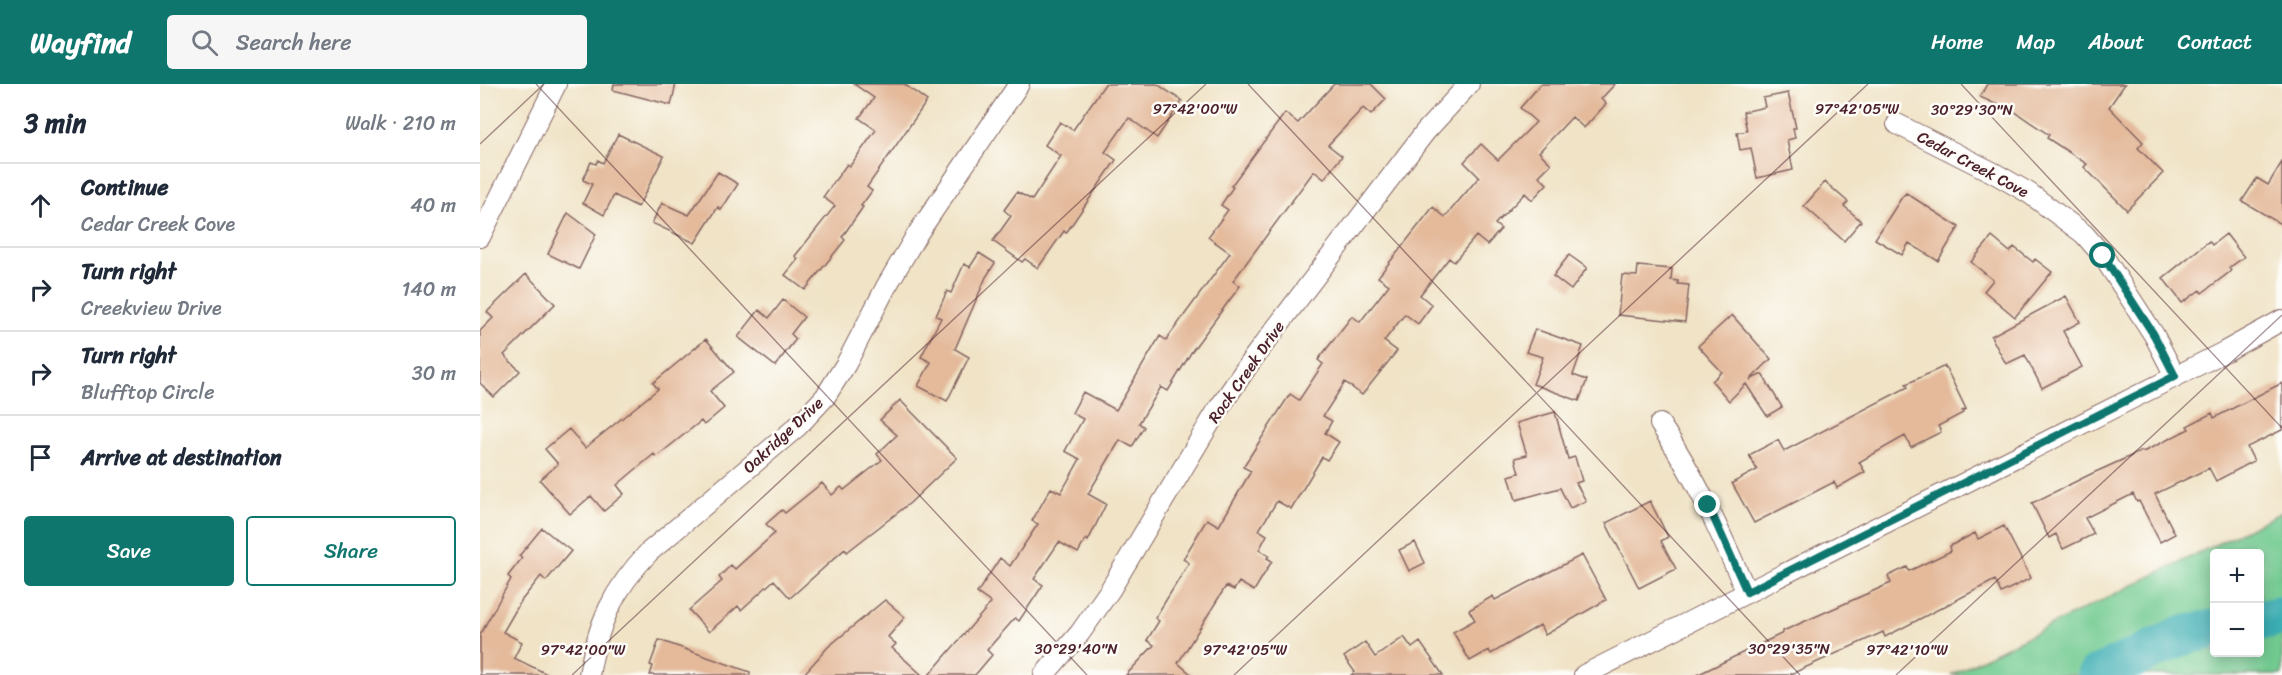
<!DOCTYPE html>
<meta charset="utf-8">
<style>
body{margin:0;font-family:Sriracha,sans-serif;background:#f6f6f7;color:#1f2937}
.controls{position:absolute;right:18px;bottom:18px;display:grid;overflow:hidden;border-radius:6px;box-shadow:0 3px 15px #0003}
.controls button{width:54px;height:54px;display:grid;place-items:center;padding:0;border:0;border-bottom:2px solid #e0e1e3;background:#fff;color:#1f2937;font:30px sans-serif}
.stop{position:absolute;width:18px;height:18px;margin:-14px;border:4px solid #0f766e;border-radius:50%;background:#fff}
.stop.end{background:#0f766e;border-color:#fff;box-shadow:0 2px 6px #0008}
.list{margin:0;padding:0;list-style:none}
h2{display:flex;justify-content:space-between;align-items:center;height:78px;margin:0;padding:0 24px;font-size:26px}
h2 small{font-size:20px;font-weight:400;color:#747a83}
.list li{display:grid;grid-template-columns:39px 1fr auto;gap:18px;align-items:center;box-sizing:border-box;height:84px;padding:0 24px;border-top:2px solid #e0e1e3}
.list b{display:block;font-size:22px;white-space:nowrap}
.list p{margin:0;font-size:20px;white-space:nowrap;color:#747a83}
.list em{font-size:20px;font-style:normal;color:#747a83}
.actions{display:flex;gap:12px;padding:18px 24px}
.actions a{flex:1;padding:14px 0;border:2px solid #0f766e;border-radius:6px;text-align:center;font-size:21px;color:#0f766e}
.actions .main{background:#0f766e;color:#fff}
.icon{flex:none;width:33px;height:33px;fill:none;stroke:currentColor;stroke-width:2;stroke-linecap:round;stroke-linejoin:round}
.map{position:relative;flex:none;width:1802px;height:591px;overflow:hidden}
header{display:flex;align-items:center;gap:36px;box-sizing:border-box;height:84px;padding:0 30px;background:#0f766e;color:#fff}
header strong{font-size:28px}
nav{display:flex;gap:33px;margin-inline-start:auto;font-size:21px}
.search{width:420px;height:54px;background:#f6f6f7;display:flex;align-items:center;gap:15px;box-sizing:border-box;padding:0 21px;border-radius:6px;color:#747a83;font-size:22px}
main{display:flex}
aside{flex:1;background:#fff}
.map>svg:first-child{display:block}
.green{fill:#72cb91;stroke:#5e755e;stroke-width:1.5;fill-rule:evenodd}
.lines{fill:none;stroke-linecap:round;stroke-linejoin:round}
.river{stroke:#3badb3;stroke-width:40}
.building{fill:#e4ba9b}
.street-casing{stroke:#846461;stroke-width:22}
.street{stroke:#fff;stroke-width:20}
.route{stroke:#0f766e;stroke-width:8}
.ticks{fill:none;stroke:#4a1f2b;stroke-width:1.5;stroke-opacity:0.45}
.labels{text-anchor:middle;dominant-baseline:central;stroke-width:5;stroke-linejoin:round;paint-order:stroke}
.street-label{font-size:16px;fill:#4a1f2b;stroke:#fdfcf7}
.ticks-label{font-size:15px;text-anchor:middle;fill:#4a1f2b;stroke:#fdfcf7;stroke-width:5;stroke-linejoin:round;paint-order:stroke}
</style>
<header>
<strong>Wayfind</strong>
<div class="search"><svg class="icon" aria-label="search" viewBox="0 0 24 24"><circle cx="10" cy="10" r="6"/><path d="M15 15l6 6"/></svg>Search here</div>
<nav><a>Home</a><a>Map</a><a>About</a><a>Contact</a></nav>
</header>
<main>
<aside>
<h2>3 min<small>Walk · 210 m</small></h2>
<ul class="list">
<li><svg class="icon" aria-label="ahead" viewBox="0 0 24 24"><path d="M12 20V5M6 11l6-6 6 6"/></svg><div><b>Continue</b><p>Cedar Creek Cove</p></div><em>40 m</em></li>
<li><svg class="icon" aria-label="right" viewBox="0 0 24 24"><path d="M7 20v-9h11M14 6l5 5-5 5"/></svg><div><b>Turn right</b><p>Creekview Drive</p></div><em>140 m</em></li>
<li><svg class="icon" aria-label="right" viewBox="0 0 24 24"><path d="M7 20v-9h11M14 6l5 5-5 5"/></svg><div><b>Turn right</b><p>Blufftop Circle</p></div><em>30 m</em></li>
<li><svg class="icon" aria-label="arrive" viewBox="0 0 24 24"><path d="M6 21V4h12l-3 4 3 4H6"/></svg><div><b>Arrive at destination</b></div></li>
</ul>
<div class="actions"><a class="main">Save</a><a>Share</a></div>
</aside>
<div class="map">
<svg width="1802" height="591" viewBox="0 0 1802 591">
<rect width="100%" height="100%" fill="#fdfcf7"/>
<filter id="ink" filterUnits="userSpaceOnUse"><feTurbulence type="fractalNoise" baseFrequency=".0167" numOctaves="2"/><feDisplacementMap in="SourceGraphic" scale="12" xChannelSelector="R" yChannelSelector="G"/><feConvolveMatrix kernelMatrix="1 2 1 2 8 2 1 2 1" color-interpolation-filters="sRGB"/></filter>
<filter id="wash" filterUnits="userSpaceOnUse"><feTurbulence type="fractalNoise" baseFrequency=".008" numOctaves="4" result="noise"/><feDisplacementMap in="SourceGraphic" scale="24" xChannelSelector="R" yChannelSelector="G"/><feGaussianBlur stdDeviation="1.35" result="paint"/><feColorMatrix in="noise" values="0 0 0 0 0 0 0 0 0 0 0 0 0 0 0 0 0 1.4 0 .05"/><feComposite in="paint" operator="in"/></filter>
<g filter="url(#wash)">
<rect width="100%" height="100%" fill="#f0e3c6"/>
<path class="green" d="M1802,428v163h-331l37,-19zM1734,470h46v98h-46z"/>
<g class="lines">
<path class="river" d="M1780,536l22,-4
M1617,591l88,-40 29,-6"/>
</g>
<g id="blocks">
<path class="building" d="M134,0h62l-5,21 -58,-15z
M374,0h50l23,17 -60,86 5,4 -11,15 2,1 -21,30 3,3 -40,50 -20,-15 13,-16 -3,-3 40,-50 -12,-9 24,-33 3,2 26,-36 -17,-12 15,-20z
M625,0h52l25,17 -25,37 -28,-20 -24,34 11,8 -50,73 -2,-2 -26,37 -13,-9 -3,3 -29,-21 18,-25 -7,-6 13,-18 15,8 29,-44 -16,-11 15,-23 13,8z
M854,0h37l15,15 -15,16 -8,-7 -35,37 14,11 -18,23 -10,-8 -81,110 7,5 -48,65 -24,40 -7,-4 -22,36 5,4 -12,20 -12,-7 -32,54 18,10 -18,37 -2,-2 -8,14 -19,-11 -25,37 9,6 -24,36 -4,-3 -28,32 5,5 -17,20h-46l62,-72 -14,-10 23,-35 10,8 28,-42 -6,-3 19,-33 10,5 19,-34 -15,-8 18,-32 -11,-6 11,-21 33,18 44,-74 6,4 64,-87 -22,-16 20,-27 -7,-5 12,-18 -2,-1 54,-73 13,10z
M1061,0h74l-14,15 5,5 -22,24 -12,-11 -33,35 12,12 -12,12 8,8 -15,16 -7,-7 -30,31 6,5 -14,16 -11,-9 -22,26 -5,-4 -29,37 12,10 -14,19 -13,-10 -21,27 13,10 -35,44 -17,-13 -22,34 9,5 -7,12 14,9 -12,18 -5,-3 -31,52 -14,-8 -18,29 8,5 -8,15 10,6 -2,2 5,3 -18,30 -15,-9 -5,8 -8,-4 -48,77 14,12h-66l28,-30 -7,-5 12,-19 -4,-3 34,-55 -6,-4 24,-40 12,7 32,-55 -8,-4 47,-73 9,6 24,-36 -5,-4 34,-44 8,6 29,-37 -11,-8 55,-70 12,10 34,-40 -15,-15 17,-18 17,16 38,-38 -16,-14z
M1507,0h138l-16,23 34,35 -5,6 25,25 -36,37 -43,-43 3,-3 -40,-26 2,-3 -44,-30 -1,3 -24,-11z
M1308,9l8,35h-3l2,10 -8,2 6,30 -36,8 -6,-30 -11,2 -3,-17 10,-2 -4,-19 22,-5 -2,-9z
M138,50l46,22 -26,51 -24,-12 -10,20 -21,-12 9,-19 -9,-4 8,-18 5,2 2,-4 5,3z
M1802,78v63l-40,-24 15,-23 11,7z
M238,88l20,12 -17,26 -3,-3 -23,36 -43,-20 10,-20 27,12z
M1345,98l23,20 -4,4 17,15 -17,20 -40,-35z
M1426,109l53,34 -21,34 -29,-18 -7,12 -27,-16 27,-42z
M88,129l28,21 -17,35 -31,-15z
M1746,150l18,23 -15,11 2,3 -29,22 -2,-3 -18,13 -19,-25 46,-37 3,4z
M1512,153l18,15 4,-5 19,15 2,-3 17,13 -37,45 -31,-26 9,-11 -22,-18z
M499,169l16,10 -9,14 -31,72 14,8 -22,44 -29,-15 13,-24 -10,-5 20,-39 -5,-2 11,-25 4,2 13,-29 6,3z
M1089,171l18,13 -16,22 -18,-14z
M1158,182l34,3 -1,11 7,1v3l11,1 -4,37 -67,-7 4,-40 15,1z
M46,190l29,30 -51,51 16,16 -26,26 -14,-14v-52l13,-13 -6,-6z
M1586,212l14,26 -17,9 19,36 -40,21 -17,-33 -19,9 -15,-28z
M303,216l21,17 -13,17 5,5 -21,27 -37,-29 21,-27 10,8z
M1252,231l39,44 -21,21 12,-6 20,33 -15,9 -21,-32 -17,17 -17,-20 10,-9 -24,-26z
M1055,245l48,17 -10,29 14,5 -8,21 -46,-17 10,-27 -17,-5z
M226,255l28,33 -24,19 14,17 -20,17 -3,-4 -45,36 -2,-3 -37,31 7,9 -20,17 -13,-15 -21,18 -30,-34 18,-16 -13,-15 24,-20 16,19 73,-59 -5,-6z
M1465,282l21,43 -4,2 1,2 -25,13 3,6 -30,15 -6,-11 -46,26 6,10 -28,16 -3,-6 -80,41 -22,-40 25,-13 -8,-15 29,-15 6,11 124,-64 -2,-3z
M1802,299v47l-35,17 7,14 -38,20 -7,-13 -54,26 20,40 -15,8 -21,-41 -2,1 -4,-8 -48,24 9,16 -31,15 -7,-15 -7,4 -17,-35 59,-29 51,-23 1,1 46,-23 -2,-3 25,-13 2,5z
M420,316l57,58 -47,45 -63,49 -2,-3 -55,49 -16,-18 -33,30 -3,-4 -29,26 -20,-22 33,-29 -3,-4 12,-12 4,4 40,-36 -9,-9 16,-14 3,3 37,-30 10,12 9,-8 3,3 38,-30 -5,-6 20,-19 -17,-15z
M1075,328l13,47 7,-2 7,24 -6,2 10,18 -16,7 -10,-20 -44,12 -7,-24 10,-3 -4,-15 12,-3 -10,-32z
M1170,417l18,36 -7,4 15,28 -37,19 -33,-65z
M1524,442l27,52 -30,15 -6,-13 -110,57 -2,-5 -94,43h-92l86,-42v-2l108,-48 -3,-7 19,-9 2,4 42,-20 -1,-5 25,-13 3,6z
M62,444l29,23 -25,30 -5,-5 -20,25 -18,31 19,10 -8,16 35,17h-69v-40l31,-56 -3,-3 14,-18 -3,-2z
M935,458l10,21 -16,8 -10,-21z
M1102,471l24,45 -61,35 -5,-10 -49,29 -2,-4 -19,11 -17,-29 22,-12 -6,-10 24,-14 2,4z
M405,516l20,17 -17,20 8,7 -4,4 30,27h-119l25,-28z
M924,553l8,11 8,-6 23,33h-92l4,-3 -11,-15 21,-15 10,15z
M179,556l91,32v3h-100l3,-9 -3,-1z"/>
</g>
</g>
<g filter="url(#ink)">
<use href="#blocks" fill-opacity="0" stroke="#846461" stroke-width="1.5"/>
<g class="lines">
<g class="street-casing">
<path id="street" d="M1417,40l97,49 35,20 55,41 19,22 51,79 21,41
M0,153l76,-153
M1180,340c36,53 61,110 87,169
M109,591c9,-52 24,-85 60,-123l149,-126 27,-29 21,-33 40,-77 30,-51 103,-152
M564,591l36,-42 30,-43 107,-179 34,-50 174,-229 44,-48
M1104,591l640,-323 58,-32"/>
</g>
<use href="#street" class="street"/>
</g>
</g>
<g class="lines" filter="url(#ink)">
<path class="route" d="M1228,421l39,87 428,-216 -21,-41 -51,-79"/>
</g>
<path class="ticks" d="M56,0l551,591M768,0l552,591M1481,0l321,344M0,60l64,-60M92,591l634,-591M754,591l634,-591M1416,591l386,-360"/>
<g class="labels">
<g class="street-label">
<text transform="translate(1493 80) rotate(28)">Cedar Creek Cove</text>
<text transform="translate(766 288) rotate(-55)">Rock Creek Drive</text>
<text transform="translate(303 351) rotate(-43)">Oakridge Drive</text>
</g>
</g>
<g class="ticks-label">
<text x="715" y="30">97°42'00"W</text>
<text x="1377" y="30">97°42'05"W</text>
<text x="1492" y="31">30°29'30"N</text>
<text x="596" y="570">30°29'40"N</text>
<text x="1309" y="570">30°29'35"N</text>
<text x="103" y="571">97°42'00"W</text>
<text x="765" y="571">97°42'05"W</text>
<text x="1427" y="571">97°42'10"W</text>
</g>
</svg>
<div class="controls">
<button>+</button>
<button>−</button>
</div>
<div class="stop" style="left:1623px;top:172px"></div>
<div class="stop end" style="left:1228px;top:421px"></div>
</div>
</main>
